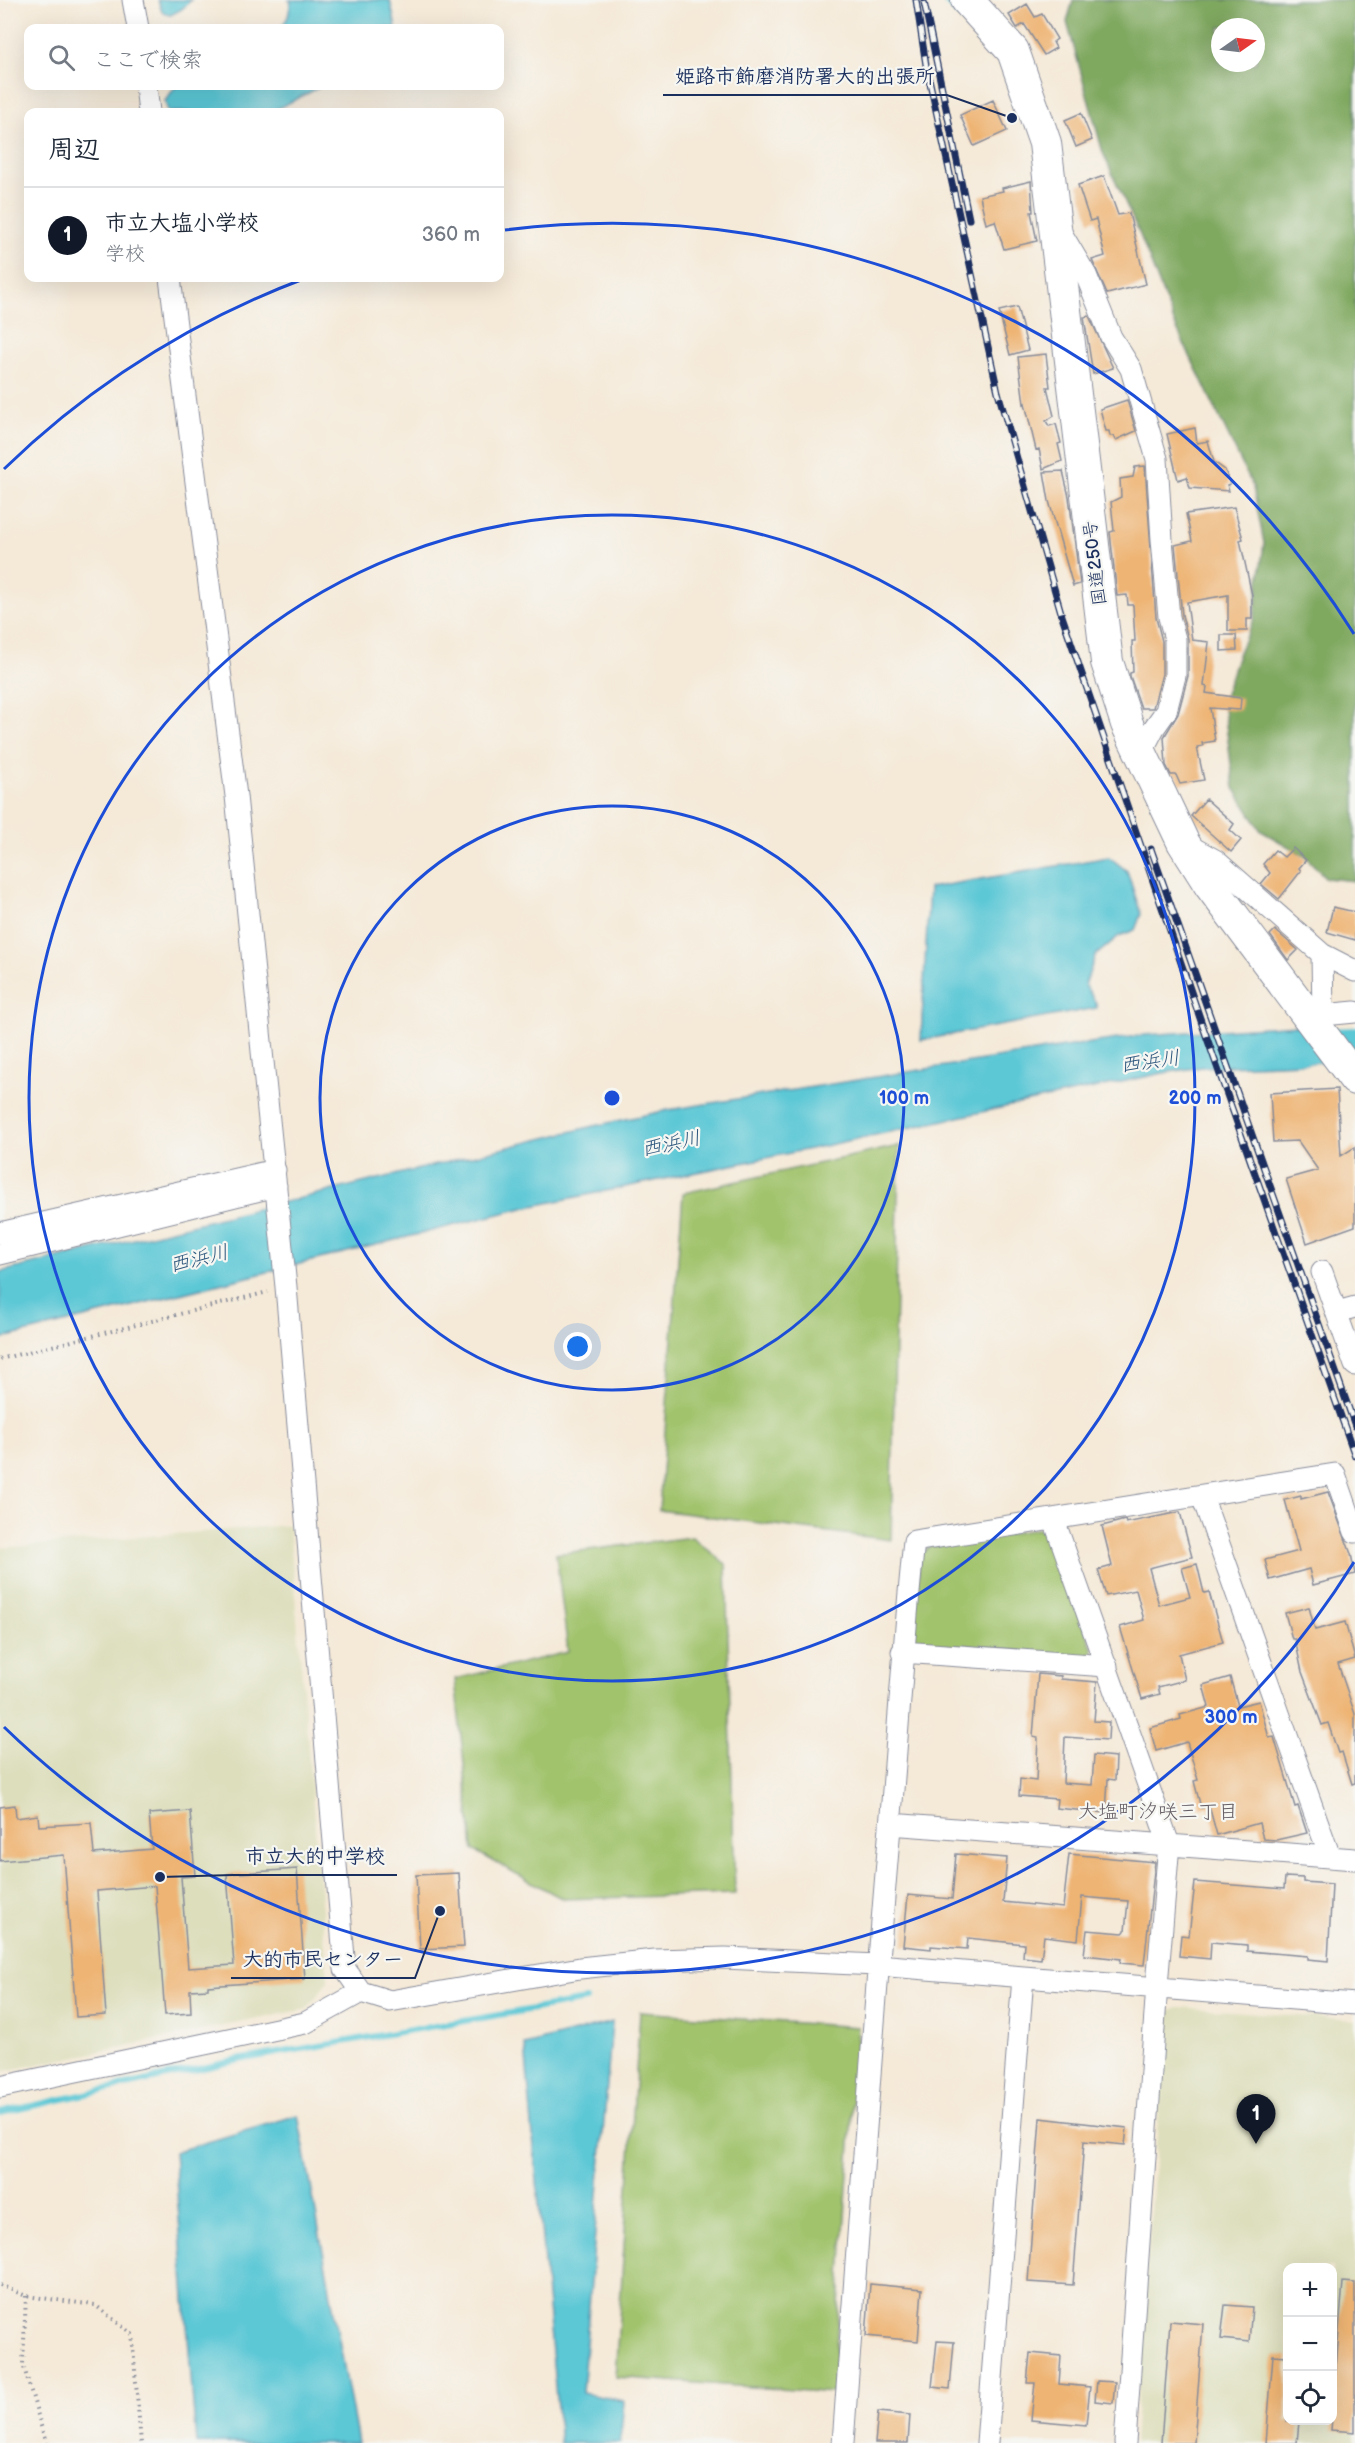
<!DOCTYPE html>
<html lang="ja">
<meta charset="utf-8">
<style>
body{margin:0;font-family:"Balsamiq Sans","Klee One",sans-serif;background:#f6f6f7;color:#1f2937}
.controls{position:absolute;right:18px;bottom:18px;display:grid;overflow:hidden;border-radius:12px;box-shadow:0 6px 24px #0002}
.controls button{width:54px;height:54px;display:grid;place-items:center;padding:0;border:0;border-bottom:2px solid #e0e1e3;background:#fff;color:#1f2937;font:30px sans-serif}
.compass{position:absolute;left:1211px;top:18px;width:54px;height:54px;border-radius:50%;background:#fff;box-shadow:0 6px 24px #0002;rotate:76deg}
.you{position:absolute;left:578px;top:1347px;width:21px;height:21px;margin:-15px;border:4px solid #fff;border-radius:50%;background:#1a73e8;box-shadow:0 0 0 9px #1a73e833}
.badge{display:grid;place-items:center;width:39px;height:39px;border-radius:50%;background:#111827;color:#fff;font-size:20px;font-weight:700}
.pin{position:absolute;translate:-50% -50px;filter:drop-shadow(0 2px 3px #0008)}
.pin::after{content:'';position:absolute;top:32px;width:21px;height:18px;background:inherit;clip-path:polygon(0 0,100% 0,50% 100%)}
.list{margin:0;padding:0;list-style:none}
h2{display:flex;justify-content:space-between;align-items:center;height:78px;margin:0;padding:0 24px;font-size:26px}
h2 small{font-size:20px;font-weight:400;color:#747a83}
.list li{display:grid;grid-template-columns:39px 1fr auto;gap:18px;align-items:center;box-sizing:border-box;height:96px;padding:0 24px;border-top:2px solid #e0e1e3}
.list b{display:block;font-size:22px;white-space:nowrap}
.list p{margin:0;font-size:20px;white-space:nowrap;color:#747a83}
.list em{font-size:20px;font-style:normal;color:#747a83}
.icon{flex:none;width:33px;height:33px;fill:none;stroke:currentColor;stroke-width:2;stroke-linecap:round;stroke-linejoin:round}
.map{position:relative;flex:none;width:1355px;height:2443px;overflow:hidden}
.search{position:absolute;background:#fff;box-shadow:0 6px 24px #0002;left:24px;top:24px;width:480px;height:66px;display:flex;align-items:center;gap:15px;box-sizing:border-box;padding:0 21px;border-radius:12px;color:#747a83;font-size:22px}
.panel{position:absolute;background:#fff;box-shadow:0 6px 24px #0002;left:24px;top:108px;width:480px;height:174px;border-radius:12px}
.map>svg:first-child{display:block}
.built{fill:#dddebc;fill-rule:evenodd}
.green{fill:#a1c36c;stroke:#5e7965;stroke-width:1.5}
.forest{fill:#80a960;stroke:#4e6c5f;stroke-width:1.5;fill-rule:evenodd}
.water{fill:#5cc7d5;stroke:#3c7b9a;stroke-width:1.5}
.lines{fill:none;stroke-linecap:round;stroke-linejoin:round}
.stream{stroke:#5cc7d5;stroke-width:6}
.river{stroke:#5cc7d5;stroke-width:34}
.building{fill:#eeb473}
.minor-casing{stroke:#888c9a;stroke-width:23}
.highway-casing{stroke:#888c9a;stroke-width:34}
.path{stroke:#888c9a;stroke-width:4;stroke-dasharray:1.5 4.5;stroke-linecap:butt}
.minor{stroke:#fff;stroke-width:21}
.highway{stroke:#fff;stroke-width:32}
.rail-casing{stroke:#1b2f5e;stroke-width:7}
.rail{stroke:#f6f6f2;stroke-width:4.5;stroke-dasharray:14;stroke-linecap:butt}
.ring{fill:none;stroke:#1d4ed8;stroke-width:3}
.labels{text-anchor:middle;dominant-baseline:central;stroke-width:4.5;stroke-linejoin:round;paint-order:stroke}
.street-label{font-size:18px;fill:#1b2f5e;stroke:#f6f6f2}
.water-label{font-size:20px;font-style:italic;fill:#2b557c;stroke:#f6f6f2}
.neighbourhood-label{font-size:20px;fill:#655e65;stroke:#f6f6f2}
.centre{fill:#1d4ed8;stroke:#f6f6f2;stroke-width:3}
.ring-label{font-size:18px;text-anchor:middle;font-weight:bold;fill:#1d4ed8;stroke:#f6f6f2;stroke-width:4.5;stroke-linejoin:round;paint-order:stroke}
.leader{fill:none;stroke:#1b2f5e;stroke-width:2}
.callout-dot{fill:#1b2f5e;stroke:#f6f6f2;stroke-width:2}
.callout-label{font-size:20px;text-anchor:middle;font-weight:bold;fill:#1b2f5e;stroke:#f6f6f2;stroke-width:4.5;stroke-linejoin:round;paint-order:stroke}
</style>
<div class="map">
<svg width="1355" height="2443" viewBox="0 0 1355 2443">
<rect width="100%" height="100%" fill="#f6f6f2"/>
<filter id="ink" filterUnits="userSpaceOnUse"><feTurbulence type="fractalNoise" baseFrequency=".0167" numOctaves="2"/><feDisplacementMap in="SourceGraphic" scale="12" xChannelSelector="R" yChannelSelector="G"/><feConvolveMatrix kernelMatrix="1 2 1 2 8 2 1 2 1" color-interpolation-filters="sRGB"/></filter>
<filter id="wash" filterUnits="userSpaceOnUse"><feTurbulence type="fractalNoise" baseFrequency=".008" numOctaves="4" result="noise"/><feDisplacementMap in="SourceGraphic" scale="24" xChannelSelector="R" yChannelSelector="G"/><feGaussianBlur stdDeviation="1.35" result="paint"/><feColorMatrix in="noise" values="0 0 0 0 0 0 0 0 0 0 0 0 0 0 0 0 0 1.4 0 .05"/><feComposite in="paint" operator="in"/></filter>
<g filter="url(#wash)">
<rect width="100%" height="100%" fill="#f5e9d7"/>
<path class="built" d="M289,1525l39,456 -21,28 -307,63v-524z
M1178,2007l177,13v423h-221l32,-431zM1288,2268h44v152h-44z"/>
<path class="green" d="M899,1146l-8,394 -232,-30 24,-317z
M1042,1528l11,8 40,114 -7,9 -164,-13 -8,-9 6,-84 10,-6z
M692,1537l34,27 9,330 -172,5 -90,-49 -18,-171 113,-27 -12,-98z
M640,2012l218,15 -25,366 -218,-16z"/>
<path class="forest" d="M1073,0h282v881l-29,-3 -21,-22 -44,-25 -27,-43 -11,-88 16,-48 15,-33 10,-76 -11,-56 -78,-162 -35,-90 -37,-82 -36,-131zM1220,27h36v36h-36z"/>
<path class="water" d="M158,0h33l-9,9 -11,6 -9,-3z
M288,0h102l6,28h-115l7,-11 3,-16z
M176,86h146l-51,26h-103l-3,-11z
M1109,857l18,14 14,43 -6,16 -16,6 -24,20 -10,29 11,18 1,5 -176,32 8,-152z
M1298,1025l28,37 -124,5 -39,6 -334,72 -306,63 -523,131v-67l594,-146 74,-16 409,-65 68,-10z
M612,2022l-30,371 42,8 -4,42h-60l-35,-398z
M298,2115l60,328h-162l-22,-291z"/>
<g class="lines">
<path class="stream" d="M944,0l13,13
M0,2113l243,-54 343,-59"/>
<path class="river" d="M1301,1046l54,-2"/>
</g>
<g id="blocks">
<path class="building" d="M1027,4l8,13 7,-3 15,25 -4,3 3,6 -12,7 -20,-31 -7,4 -8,-13z
M993,100l14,31 -33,15 -14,-31z
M1081,113l11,27 -16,7 -11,-27z
M1104,176l14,39 11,-2 17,71 -39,10 -15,-34 13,-4 -9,-37 -6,2 -12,-36z
M1031,181l2,31h-2l6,29 -33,8 -9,-28 -9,3 -6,-28 23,-5 -1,-3z
M1017,307l11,43 -18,5 -11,-44z
M1089,316l24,52 -20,6 -9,-57z
M1046,354l4,33h-3l7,29 -8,5 3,5 7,-2 5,19 -3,1 4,17 -19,8 -4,-20 -3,1 -11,-47 -1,1 -6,-47z
M1127,400l9,31 -20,9 -2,-4h-4l-1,-5h-3l-6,-22z
M1195,428l2,15 11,-2 6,21 11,8 5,14 -3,1 2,6 -39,-3 -3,-11 -9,3 -11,-46z
M1145,466l11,152 6,23v33l-9,34h-12l-11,-32v-3l3,-1 -1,-31h3l-2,-36h-5l-1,-10 -10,1 -7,-64 4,-1 -3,-29 10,-5 -1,-18 13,-2 2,-10z
M1063,471l6,26 11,87 -7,2 -24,-85 -5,-29z
M1234,507l9,32 -3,1 12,55v24h-5v12h-19v-36l-41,7 5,38 17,2 -5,44 3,1 -1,6 35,5 -1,12 -30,-2 5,33 -13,2 1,3 -6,1 7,33 -24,4 -4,-9h-5l-5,-10 -2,-28 14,-23 10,-38v-37l-6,-24 -7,-70 17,-4 -6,-27z
M1221,635h15l1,15 -16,1z
M1206,799l28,25 -4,6 11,10 -10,12 -40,-36z
M1293,848l13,12 -7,8 2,3 -22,28 -18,-15 9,-11 -7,-9 12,-14 9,7z
M1333,907l22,5v28l-28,-8z
M1275,930l23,20 -10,10 -18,-25z
M1337,1089l4,67 14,-9v79l-48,17 -21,-64 32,-9 -20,-29 -25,1 -3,-49z
M1328,1492l23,62 4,20 -42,11 -4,-16 -39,11 -5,-20 34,-9 -14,-51 16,-4v3z
M1180,1512l12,45 -43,11 10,37 31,-8 -8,-29 15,-4 7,29 5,-1 14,50 -44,12 6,26 -27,7 2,7 -18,5 -22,-72 24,-7 -8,-30 -30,6 -8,-26 14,-4 -10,-40 23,-6 1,3z
M1309,1607l6,23 30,-8 10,37 -17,5 17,50v69l-3,1 -10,-32 -4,1 -10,-30 -6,2 -20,-53 -7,-33h-3l-7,-26z
M1038,1674l23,2v3l36,3 -3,39 15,1 -1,18 -43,-3 -2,46 29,2 2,-30 22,2 -1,23 -7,-1 -2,34 -50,-5 1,-9 -38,-3 1,-17 16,2 2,-43 -5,-1z
M1230,1677l8,29 21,-5 10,37 5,-1 21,70 3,-1 9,27 -31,7 -13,-1 -4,-16 -42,12 -8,-29 -8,2 -7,-27 4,-1 -11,-38 -31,9 -6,-23 31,-9 -1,-4 29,-8 -6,-22z
M15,1805l1,13 22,-3 1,11 52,-3 3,31 58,-5 -3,-35 41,-3 5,65 -14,1 7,91 46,-3 -7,-91 70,-5 8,110 -97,7v3l-18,1 1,23 -26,2 -10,-129 -58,5 9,124 -30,2 -12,-162 -64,6v-54z
M956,1854l51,4 -4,44 60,6 6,-54 86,8 -11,103 -24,-2 1,-4 -37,-4 3,-25 36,3 2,-2 3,-30 -46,-4 -4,43 -34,-4 -3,23 -18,-2 1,-13 -56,-6 -1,11 -36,-3v3l-28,-3 5,-51 44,4z
M459,1873l5,74 -44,2 -4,-74z
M1285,1877l18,1v4l29,2 -4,77 -20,-2v-3l-61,-5v-6l-36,-3 -1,17 -31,-3 2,-21 8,1 6,-54 89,7z
M1040,2118l87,10 -2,17 -41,-4 -11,144 -45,-3z
M1343,2282l12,1v149l-24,-2z
M870,2284l52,5 -4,52 -52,-5z
M1225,2305l27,2 -3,35 -28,-3z
M1170,2321l33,3 -9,119h-33z
M937,2341l17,1 -4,47 -18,-2z
M1030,2353l31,3 -2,28 31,3 -4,38 -55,-5 4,-37h-8z
M1273,2355l14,1v65h12l-2,22h-31z
M1097,2381l18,1 -2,21 -18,-2z
M878,2412l32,3 -2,28h-33z"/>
</g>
</g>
<g filter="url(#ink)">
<use href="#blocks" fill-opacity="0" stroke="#888c9a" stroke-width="1.5"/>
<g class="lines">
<g class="minor-casing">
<path id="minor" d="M133,0l5,28
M146,86l3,26
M1060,231l26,44 25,62 20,32 26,90 5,81 7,77 6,22v37l-9,35 -12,17 -14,27
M170,278l66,518 50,491 59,682 16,23 29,9 190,-33 75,-8 70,-2 152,7 478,39
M1186,844l29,16 107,94 33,17
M1322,954l1,61
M1311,1013l12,2 32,-3
M0,1233l275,-63
M0,1254l276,-68
M1322,1272l33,93
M1337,1312l18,-5
M1202,1496l128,361
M1054,1520l115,324 -12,141 -32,458
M902,1652l205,14
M890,1824l465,35
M0,2087l305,-64 56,-31
M843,2443c15,-206 29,-411 47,-616 8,-96 14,-191 24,-286l421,-67 20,58
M987,2443l36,-466"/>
</g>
<g class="highway-casing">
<path id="highway" d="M967,0l46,51 32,92 62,519 20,62 56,118 27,43 145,194"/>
</g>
<path class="path" d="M0,1359l268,-67
M0,2285l26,11 69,9 37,29 9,109
M26,2296l-3,68 23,79"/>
<use href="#minor" class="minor"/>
<use href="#highway" class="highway"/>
<g class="rail-casing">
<path id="rail" d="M916,0l10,65 72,327 64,224 140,408 153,432
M924,2l45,217
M1151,849l204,577"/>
</g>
<use href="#rail" class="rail"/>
</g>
</g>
<g class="ring">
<circle cx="612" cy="1098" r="292"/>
<circle cx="612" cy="1098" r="583"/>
<path d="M1354 1562A875 875 0 0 1 4 1727M4 469A875 875 0 0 1 306 278M505 230A875 875 0 0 1 1354 634"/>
</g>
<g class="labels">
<g class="street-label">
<text transform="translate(1095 563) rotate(-97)">国道250号</text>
</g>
<g class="water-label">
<text transform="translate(1150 1062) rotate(-8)">西浜川</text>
<text transform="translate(671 1144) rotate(-12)">西浜川</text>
<text transform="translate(199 1259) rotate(-14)">西浜川</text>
</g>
<g class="neighbourhood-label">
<text x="1158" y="1812">大塩町汐咲三丁目</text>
</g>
</g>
<circle cx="612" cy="1098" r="9" class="centre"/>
<g class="ring-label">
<text x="904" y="1104">100 m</text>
<text x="1195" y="1104">200 m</text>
<text x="1231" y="1723">300 m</text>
</g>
<path class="leader" d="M1012 118L947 95H663M160 1877L233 1875H397M440 1911L415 1978H231"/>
<g class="callout-dot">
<circle cx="1012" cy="118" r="6"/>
<circle cx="160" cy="1877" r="6"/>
<circle cx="440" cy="1911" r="6"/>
</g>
<g class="callout-label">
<text x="805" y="83">姫路市飾磨消防署大的出張所</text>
<text x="315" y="1863">市立大的中学校</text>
<text x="323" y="1966">大的市民センター</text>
</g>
</svg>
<div class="controls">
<button>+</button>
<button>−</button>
<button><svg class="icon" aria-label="locate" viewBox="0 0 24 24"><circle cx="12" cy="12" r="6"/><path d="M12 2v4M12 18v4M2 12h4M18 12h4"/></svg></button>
</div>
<svg class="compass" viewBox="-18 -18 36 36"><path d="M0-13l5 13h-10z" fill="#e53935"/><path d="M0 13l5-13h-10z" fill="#747a83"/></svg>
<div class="you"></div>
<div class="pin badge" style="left:1256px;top:2144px">1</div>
<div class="search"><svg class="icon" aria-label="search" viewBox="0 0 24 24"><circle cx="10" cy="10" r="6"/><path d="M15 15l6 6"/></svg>ここで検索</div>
<section class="panel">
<h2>周辺<small></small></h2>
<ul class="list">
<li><span class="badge">1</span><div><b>市立大塩小学校</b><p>学校</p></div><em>360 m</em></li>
</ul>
</section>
</div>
